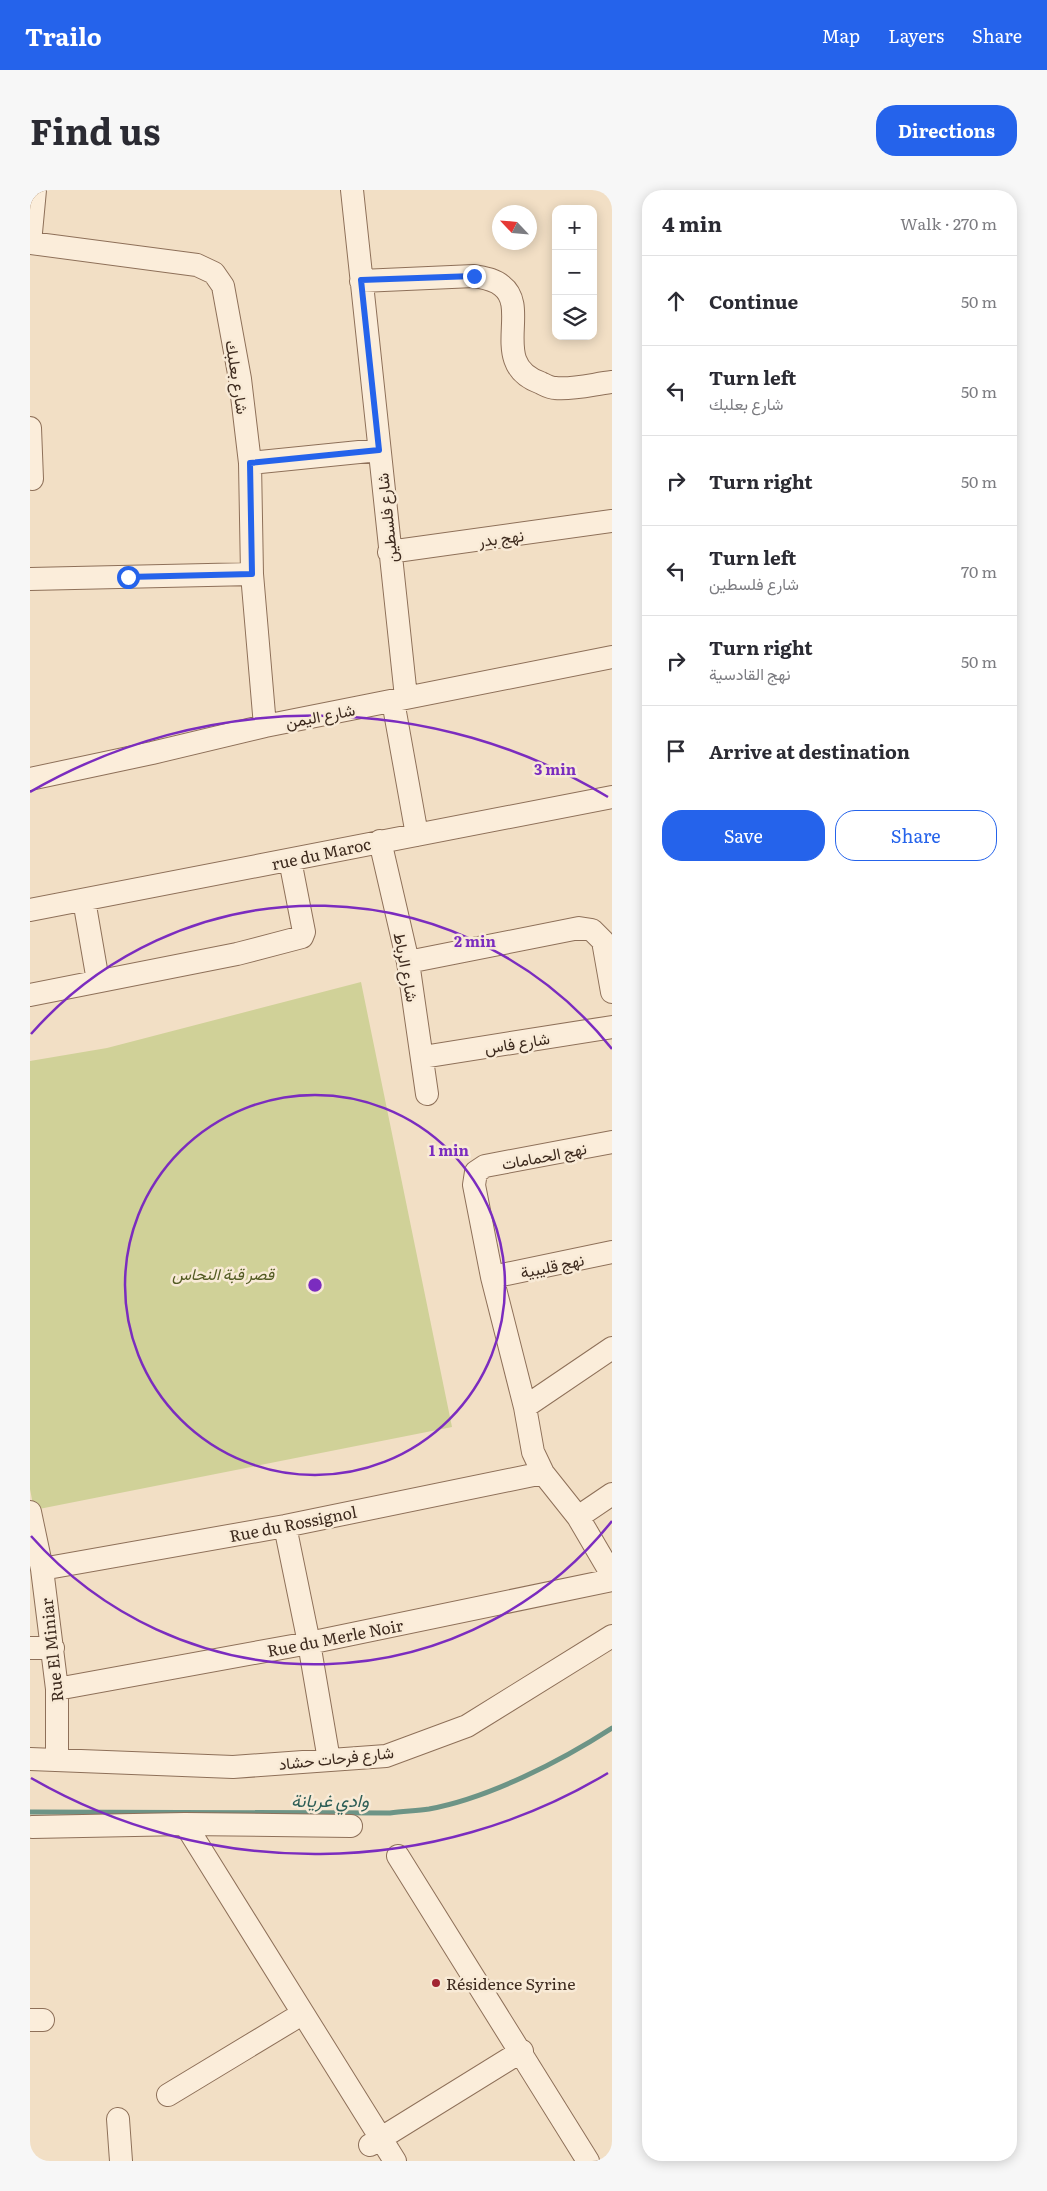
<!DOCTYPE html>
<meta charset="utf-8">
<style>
body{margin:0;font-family:Literata,Vazirmatn,serif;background:#f7f7f7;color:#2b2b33}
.controls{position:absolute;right:15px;top:15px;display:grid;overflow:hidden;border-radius:10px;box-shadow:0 2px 12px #0003}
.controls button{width:45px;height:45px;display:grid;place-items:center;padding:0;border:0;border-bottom:1px solid #e1e1e2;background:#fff;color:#2b2b33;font:25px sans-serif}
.compass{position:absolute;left:462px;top:15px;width:45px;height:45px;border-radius:50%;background:#fff;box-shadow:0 2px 12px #0003;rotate:296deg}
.stop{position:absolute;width:15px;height:15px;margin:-11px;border:4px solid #2563eb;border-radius:50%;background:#fff}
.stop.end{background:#2563eb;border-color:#fff;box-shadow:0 1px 5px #0008}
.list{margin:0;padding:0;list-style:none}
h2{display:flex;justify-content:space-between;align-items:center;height:65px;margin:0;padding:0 20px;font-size:21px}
h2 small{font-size:16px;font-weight:400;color:#7c7c81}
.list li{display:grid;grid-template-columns:32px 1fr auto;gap:15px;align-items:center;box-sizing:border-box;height:90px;padding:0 20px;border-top:1px solid #e1e1e2}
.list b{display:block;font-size:19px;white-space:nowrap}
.list p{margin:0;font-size:16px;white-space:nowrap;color:#7c7c81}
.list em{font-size:16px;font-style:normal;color:#7c7c81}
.actions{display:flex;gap:10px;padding:15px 20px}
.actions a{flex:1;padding:11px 0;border:1px solid #2563eb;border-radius:20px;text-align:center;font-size:18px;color:#2563eb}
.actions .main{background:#2563eb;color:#fff}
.icon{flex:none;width:28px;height:28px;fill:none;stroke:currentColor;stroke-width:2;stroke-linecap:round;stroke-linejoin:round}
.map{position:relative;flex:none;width:582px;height:1971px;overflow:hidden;border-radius:20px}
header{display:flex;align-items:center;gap:30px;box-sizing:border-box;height:70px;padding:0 25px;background:#2563eb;color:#fff}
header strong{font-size:24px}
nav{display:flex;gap:28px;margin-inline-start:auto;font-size:18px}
.intro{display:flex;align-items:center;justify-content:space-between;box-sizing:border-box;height:120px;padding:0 30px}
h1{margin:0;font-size:35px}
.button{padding:12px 22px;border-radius:20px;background:#2563eb;color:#fff;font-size:18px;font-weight:700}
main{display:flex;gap:30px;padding:0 30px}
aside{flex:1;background:#fff;border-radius:20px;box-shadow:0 2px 12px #0003}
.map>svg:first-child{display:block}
.green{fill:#d0d198}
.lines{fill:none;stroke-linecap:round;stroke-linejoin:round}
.stream{stroke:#6d9486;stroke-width:5}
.minor-casing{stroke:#8e7059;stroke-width:24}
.minor{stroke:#fbedda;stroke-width:22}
.route{stroke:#2563eb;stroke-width:6}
.ring{fill:none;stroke:#7b2cbf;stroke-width:2.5}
.poi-dot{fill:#a22533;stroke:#f8ead6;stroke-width:2}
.labels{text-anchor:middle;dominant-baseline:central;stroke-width:5;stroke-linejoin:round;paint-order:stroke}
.street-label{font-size:16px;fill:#3d2a1e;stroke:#f8ead6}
.park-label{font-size:16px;font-style:italic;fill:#535b23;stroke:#f8ead6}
.poi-label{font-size:16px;fill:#3d2a1e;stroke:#f8ead6;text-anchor:start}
.water-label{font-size:18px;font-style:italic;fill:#2d5e56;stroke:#f8ead6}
.centre{fill:#7b2cbf;stroke:#f8ead6;stroke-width:2.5}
.ring-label{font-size:15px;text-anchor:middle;font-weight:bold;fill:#7b2cbf;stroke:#f8ead6;stroke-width:5;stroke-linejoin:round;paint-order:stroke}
</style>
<header>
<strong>Trailo</strong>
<nav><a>Map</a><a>Layers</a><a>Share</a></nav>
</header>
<div class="intro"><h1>Find us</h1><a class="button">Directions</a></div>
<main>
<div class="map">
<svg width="582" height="1971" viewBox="0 0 582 1971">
<rect width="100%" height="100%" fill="#f2dfc5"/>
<path class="green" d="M331,792l91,445 -418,83 -4,-21v-428l77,-13z"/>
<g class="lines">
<path class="stream" d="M0,1622l360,1c13,-2 26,-2 39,-4 60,-11 132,-48 183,-81"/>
<g class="minor-casing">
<path id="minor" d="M5,0l-5,53 167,22 17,8 9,13 17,93 10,84 2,111 13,152
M322,0l54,507
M331,91l113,-5c10,2 20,3 28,10 29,22 -14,79 39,97 4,2 9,5 14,5 18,2 39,-4 57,-6
M0,238l2,51
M220,273l129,-13
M359,362l223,-31
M0,389l222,-5
M363,511l24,134
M0,589l122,-26 113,-27 347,-69
M350,651l28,121 19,132
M54,710l14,81
M0,720l582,-113
M378,772l171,-34 13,2 11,11 9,51
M0,805l207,-41 65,-17 2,-5 -14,-72
M393,867l189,-30
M582,952l-127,24 -9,6 -2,13 18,92 33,130 8,45 10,21 35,44 34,58
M462,1087l120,-25
M495,1217l87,-59
M0,1322l12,57 15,120v71
M548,1327l34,-23
M255,1336l24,117 20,117
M12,1379l243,-43 258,-53
M0,1458h23
M27,1499l252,-46 303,-63
M0,1569l203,8 153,-11 81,-30 145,-90
M155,1634l210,337
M2,1637l153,-3 166,2
M368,1666l190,305
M0,1830h13
M138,1905l124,-75
M88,1929l3,42
M340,1955l152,-94"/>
</g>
<use href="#minor" class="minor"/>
</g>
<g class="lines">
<path class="route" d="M98,387l124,-3 -2,-111 129,-13 -18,-170 113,-4"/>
</g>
<g class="ring">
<circle cx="285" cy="1095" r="190"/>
<path d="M582 1331A379 379 0 0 1 1 1346M1 844A379 379 0 0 1 582 859"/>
<path d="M578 1583A569 569 0 0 1 1 1588M0 602A569 569 0 0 1 578 607"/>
</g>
<circle class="poi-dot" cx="406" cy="1793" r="5"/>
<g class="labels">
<g class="street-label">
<text transform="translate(208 187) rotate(81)">شارع بعلبك</text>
<text transform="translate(356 328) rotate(-96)">شارع فلسطين</text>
<text transform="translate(471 347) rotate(-8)">نهج بدر</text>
<text transform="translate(290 525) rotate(-11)">شارع اليمن</text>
<text transform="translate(291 663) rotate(-12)">rue du Maroc</text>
<text transform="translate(377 777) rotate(79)">شارع الرباط</text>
<text transform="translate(487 852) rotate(-9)">شارع فاس</text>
<text transform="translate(514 965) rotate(-11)">نهج الحمامات</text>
<text transform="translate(522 1075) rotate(-12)">نهج قليبية</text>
<text transform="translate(263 1333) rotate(-11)">Rue du Rossignol</text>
<text transform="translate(305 1447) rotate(-11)">Rue du Merle Noir</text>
<text transform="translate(21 1460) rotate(-96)">Rue El Miniar</text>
<text transform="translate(306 1567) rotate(-6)">شارع فرحات حشاد</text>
</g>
<g class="park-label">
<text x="193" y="1083">قصر قبة النحاس</text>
</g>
<g class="poi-label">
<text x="416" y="1793">Résidence Syrine</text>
</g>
<g class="water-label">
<text x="300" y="1609">وادي غريانة</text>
</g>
</g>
<circle cx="285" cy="1095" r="8" class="centre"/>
<g class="ring-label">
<text x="525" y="585">3 min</text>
<text x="445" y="757">2 min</text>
<text x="419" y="966">1 min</text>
</g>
</svg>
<div class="controls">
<button>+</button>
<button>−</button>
<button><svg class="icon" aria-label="layers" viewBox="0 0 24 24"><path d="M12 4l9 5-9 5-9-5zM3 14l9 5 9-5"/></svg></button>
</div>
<svg class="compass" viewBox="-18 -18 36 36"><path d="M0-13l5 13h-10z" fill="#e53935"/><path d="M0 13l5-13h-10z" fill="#7c7c81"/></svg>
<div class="stop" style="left:98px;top:387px"></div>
<div class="stop end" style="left:444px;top:86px"></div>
</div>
<aside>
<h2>4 min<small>Walk · 270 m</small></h2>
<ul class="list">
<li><svg class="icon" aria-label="ahead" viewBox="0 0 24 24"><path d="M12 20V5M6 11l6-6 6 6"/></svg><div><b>Continue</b></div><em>50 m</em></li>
<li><svg class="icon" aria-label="left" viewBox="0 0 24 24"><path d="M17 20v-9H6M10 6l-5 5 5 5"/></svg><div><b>Turn left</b><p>شارع بعلبك</p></div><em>50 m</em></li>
<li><svg class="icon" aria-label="right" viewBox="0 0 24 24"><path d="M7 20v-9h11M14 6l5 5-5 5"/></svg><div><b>Turn right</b></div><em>50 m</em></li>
<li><svg class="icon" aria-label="left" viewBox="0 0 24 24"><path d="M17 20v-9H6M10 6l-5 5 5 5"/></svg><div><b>Turn left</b><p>شارع فلسطين</p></div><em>70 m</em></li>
<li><svg class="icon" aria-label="right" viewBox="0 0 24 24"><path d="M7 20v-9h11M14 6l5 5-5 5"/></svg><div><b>Turn right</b><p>نهج القادسية</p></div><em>50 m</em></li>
<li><svg class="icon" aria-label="arrive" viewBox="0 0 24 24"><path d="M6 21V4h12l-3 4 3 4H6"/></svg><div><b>Arrive at destination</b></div></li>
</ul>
<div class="actions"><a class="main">Save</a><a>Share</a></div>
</aside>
</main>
